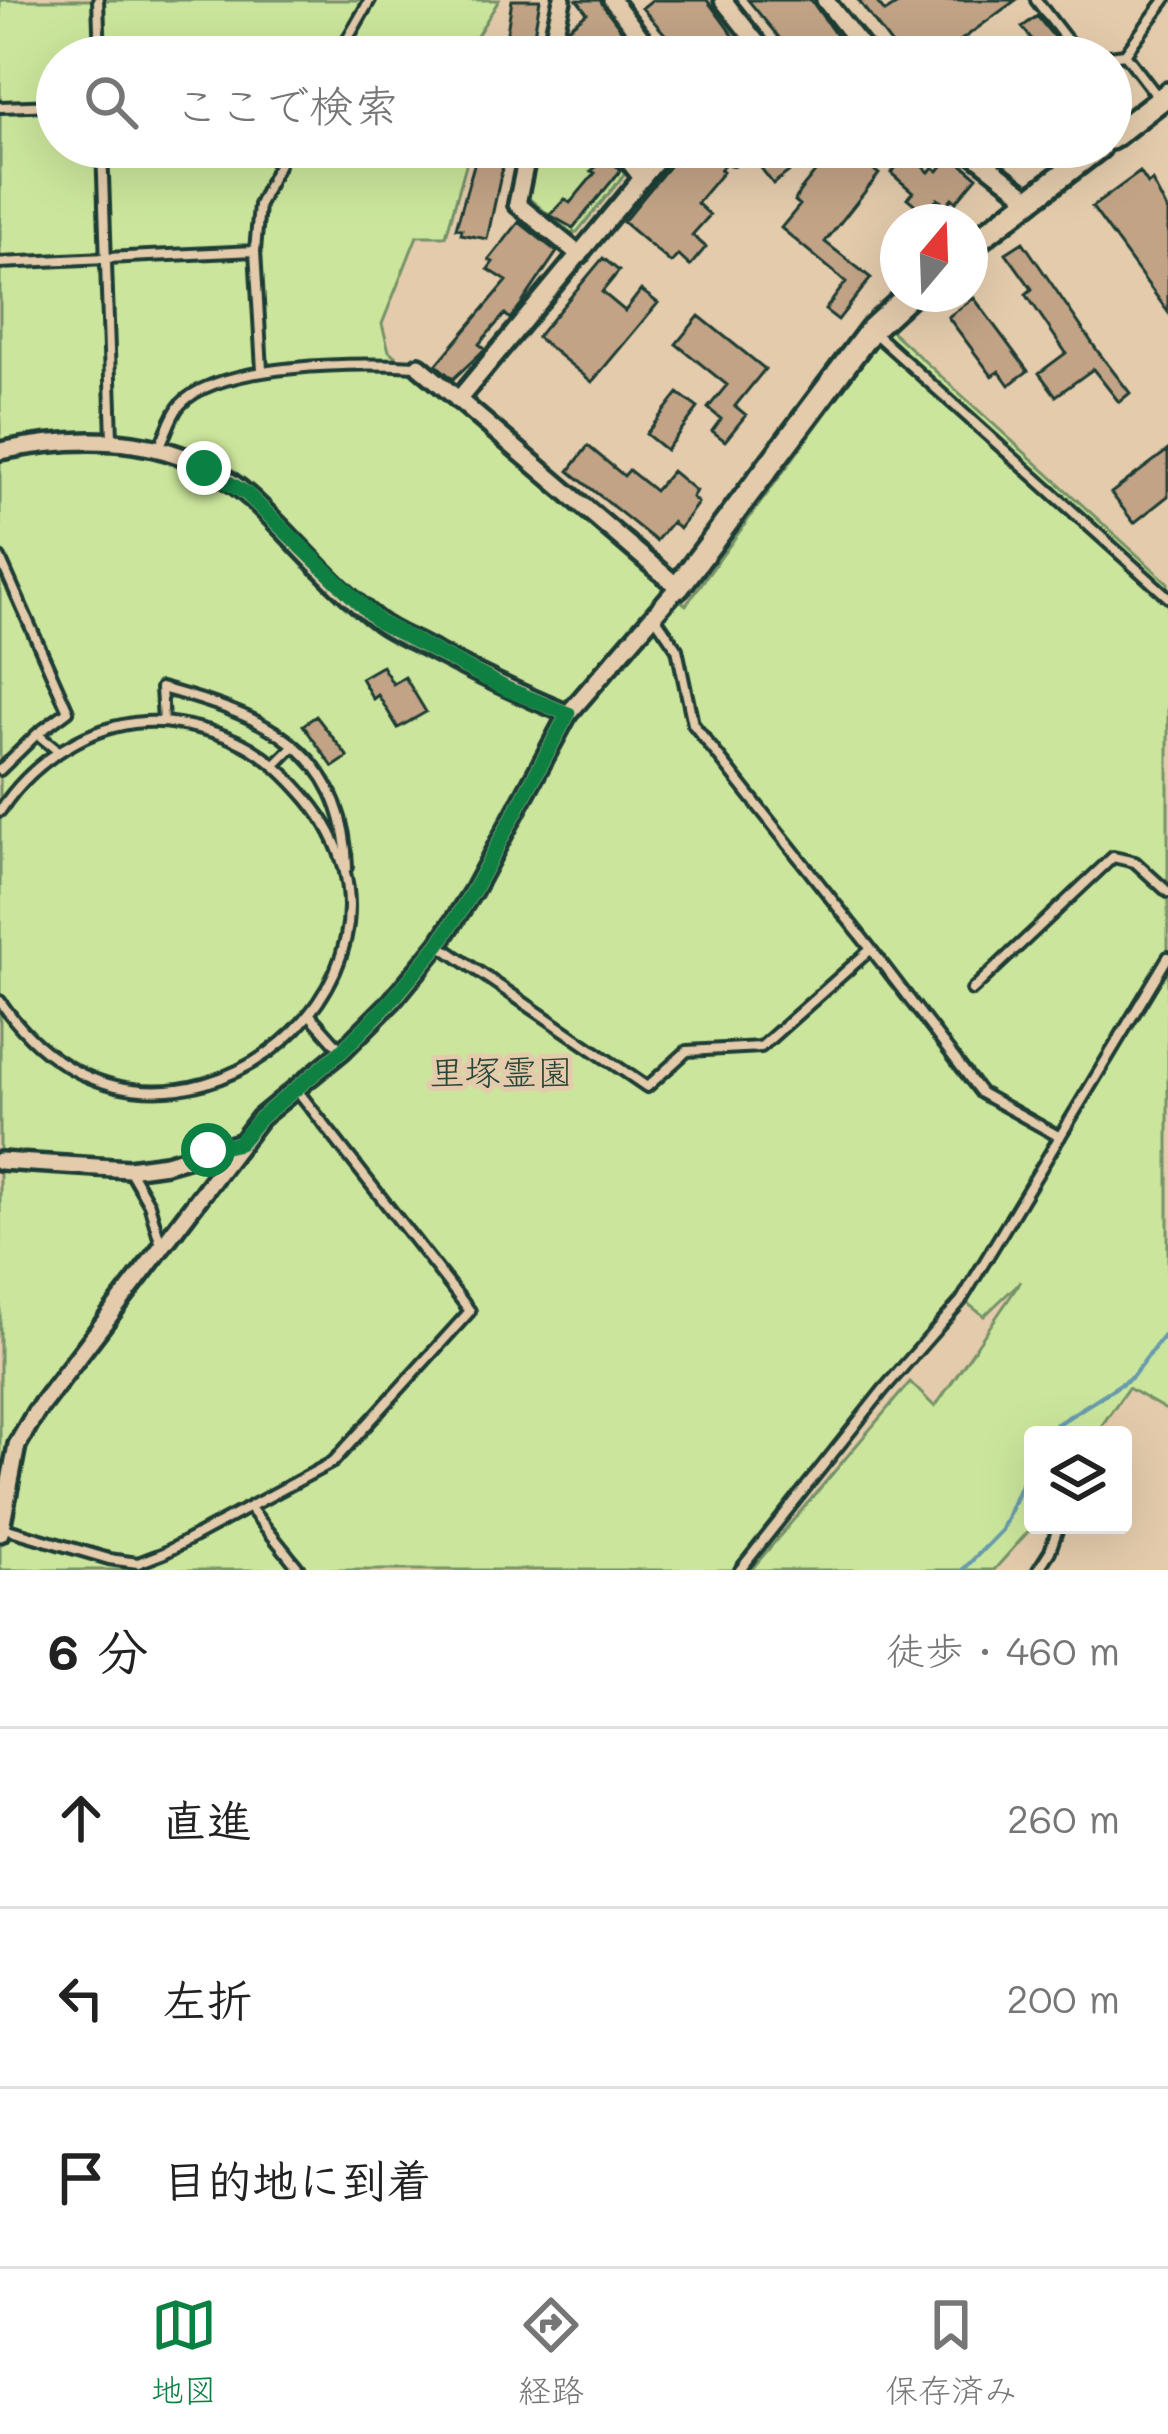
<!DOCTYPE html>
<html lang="ja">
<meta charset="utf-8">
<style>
body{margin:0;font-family:Mali,"Klee One",sans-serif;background:#f6f6f6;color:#222}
.controls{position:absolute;right:36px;bottom:36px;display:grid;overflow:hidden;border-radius:12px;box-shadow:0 12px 48px #0002}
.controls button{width:108px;height:108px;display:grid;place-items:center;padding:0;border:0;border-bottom:3px solid #e0e0e0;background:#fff;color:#222;font:60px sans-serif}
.compass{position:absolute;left:880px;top:204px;width:108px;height:108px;border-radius:50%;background:#fff;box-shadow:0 12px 48px #0002;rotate:19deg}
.stop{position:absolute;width:36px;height:36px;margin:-27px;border:9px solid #0b8043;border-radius:50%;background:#fff}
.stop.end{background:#0b8043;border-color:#fff;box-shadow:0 3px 12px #0008}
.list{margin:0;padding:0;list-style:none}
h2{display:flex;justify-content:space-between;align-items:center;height:156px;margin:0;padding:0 48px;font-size:51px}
h2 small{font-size:39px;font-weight:400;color:#767676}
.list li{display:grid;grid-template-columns:78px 1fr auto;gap:36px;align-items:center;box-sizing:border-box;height:180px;padding:0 48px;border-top:3px solid #e0e0e0}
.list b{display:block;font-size:45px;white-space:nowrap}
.list em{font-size:39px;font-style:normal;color:#767676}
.icon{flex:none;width:66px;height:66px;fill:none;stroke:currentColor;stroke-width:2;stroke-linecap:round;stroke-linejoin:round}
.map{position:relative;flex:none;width:1168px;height:1570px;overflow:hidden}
.search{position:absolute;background:#fff;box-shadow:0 12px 48px #0002;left:36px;right:36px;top:36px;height:132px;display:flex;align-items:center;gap:30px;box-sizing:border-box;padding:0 42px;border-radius:66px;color:#767676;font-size:45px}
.sheet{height:696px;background:#fff}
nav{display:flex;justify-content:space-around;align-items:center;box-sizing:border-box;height:168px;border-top:3px solid #e0e0e0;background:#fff;font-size:33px;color:#767676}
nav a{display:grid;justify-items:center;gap:6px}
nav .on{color:#0b8043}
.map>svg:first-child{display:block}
.green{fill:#cbe69c;stroke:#759268;stroke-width:3}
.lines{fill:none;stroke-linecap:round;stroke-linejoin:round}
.stream{stroke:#699bac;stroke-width:4.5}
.building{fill:#c2a386;stroke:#1f3d34;stroke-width:3}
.service-casing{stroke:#1f3d34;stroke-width:16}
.minor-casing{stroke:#1f3d34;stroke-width:24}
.tertiary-casing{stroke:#1f3d34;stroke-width:30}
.service{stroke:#e4cbac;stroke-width:8}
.minor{stroke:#e4cbac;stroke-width:15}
.tertiary{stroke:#e4cbac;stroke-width:21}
.route{stroke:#0b8043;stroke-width:15}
.labels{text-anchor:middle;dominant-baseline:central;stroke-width:10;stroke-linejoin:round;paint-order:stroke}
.park-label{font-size:36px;fill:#284539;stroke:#e4cbac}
</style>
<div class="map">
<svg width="1168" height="1570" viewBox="0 0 1168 1570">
<rect width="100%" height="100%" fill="#e4cbac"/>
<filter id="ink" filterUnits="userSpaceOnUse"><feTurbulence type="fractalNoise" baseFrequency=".00833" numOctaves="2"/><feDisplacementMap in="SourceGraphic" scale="24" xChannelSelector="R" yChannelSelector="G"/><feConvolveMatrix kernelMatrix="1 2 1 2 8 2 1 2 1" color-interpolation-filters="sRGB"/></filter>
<g filter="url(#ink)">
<path class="green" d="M0,0h499l-27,44v13h-415v90h414l-25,89h-29l-35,88 7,27 259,225 38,29 202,-277 280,255v828l-40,-23 -33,47h-62l1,90 -40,45h-243l159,-188 25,25 86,-126 -37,35 -21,-16 -218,270h-745z
M535,147h75l15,19 -1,9 -47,57 -6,1 -44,-36z"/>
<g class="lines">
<path class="stream" d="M1049,1435l7,-10 76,-48 36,-47
M963,1570l39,-40 31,-74"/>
</g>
<path class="building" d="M512,0h28l-9,51 5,1v5h-59l4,-17 24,5z
M577,0h23l41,57h-65l-11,-13 6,-4 -3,-12 19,-15z
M652,0h55l42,57h-22l-4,-6 -5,4 -5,-6 -11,8h-17l-43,-49z
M748,0h63l35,50 -10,7h-41z
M858,0h17l10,12 19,-12h112l-78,57h-37z
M1037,16l28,35 5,6h-24l-24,-30z
M479,147h28l-20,92 -26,-5 1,-5 -6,-1z
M685,147h18l21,18 -4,5 3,2 -26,31 13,12 -18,20 14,12 -16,19 -12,-11 -7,8 -48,-41z
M789,147h18l5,7 -39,30 -15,-20 15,-12 4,5z
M835,147h10l34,27 -54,68 46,36 -33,42 -13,-10 21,-28 -65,-54 19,-23 -5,-4 4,-9z
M908,154l21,18 4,-5 5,4 13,-16 26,22 -21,25 -4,-4 -6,7 -8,-7 -13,15 -18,-15 6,-6 -22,-19z
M607,158l14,12 -48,58 -23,-13 15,-16 5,4 25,-30 -4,-2z
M1140,172l8,12 4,-3 16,31v100l-76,-105z
M519,222l38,30 -37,54 -10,13 -5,-5 -26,30 6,5 -32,30 -17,-14 71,-84 -19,-12 5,-7 -4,-2z
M1023,242l76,111 31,40 -11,9 -26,-33 -37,27 -17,-23 27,-20 -40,-59 6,-5 -26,-36z
M603,258l16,13 -17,21 23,19 16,-21 17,13 -66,79 -55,-45z
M974,298l54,73 -19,14 -10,-14 -7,5 -44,-59z
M699,316l66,53 -30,37 11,9 -21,26 -13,-10 9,-12 -13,-11 19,-23 -51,-41z
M678,393l20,15 -32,42 -20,-16z
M588,446l36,30 5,-6 26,21 17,-20 24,20 -4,6 6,6 -19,26 -7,-7 -16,19 -87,-70z
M1168,450v46l-34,27 -23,-30z
M382,666l11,18 12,-7 21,35 -28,16 -20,-33 -5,4 -12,-21z
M316,716l32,41 -15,10 -30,-42z"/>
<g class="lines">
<g class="service-casing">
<path id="service" d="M98,0l2,57
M1036,0l44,57
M1125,54l40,-54
M337,57l33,-57
M1101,57l24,-3 32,42
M0,107l57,-2
M102,147l10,291
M0,263l255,-12
M872,331l296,266
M262,370l-7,-119 4,-46 28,-58
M159,447c7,-12 12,-32 21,-42 38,-43 182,-42 236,-39
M0,558l68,153 -31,23 21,17
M163,721l-2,-33c100,27 183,59 186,179
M277,763l17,-17
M0,770l37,-36
M0,811c37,-57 108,-99 178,-87 60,10 90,29 129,75 154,183 -154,425 -307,202
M441,946l206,141 40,-36 74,-4 110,-98 -178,-225 -16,-75 -22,-32
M871,949l110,144 79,44
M972,990l141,-133 22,5 33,30
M310,1015l31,35
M130,1171l19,33 12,41
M250,1508l50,62
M4,1528l105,31 29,4 26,-10 169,-91 137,-151 -173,-221
M740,1570l143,-180 78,-89 207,-344
M1038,1570l12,-19 9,-26"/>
</g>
<g class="minor-casing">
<path id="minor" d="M612,0l44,57
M723,0l45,57
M825,0l45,57
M549,57l13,-57
M529,147l-12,57 63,51
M618,147l24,31
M726,147l7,8 11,-8
M964,147l67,52
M458,400l210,-253
M0,451c88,-18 181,-17 252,48 42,39 80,87 126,122 14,11 33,18 48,26 47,25 93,47 142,67
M0,1161l129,8 37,-5 73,-21
M0,1533l17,-88 19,-33 224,-294 82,-67 50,-50 47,-57 34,-53 95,-177 110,-127 -259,-221"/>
</g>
<g class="tertiary-casing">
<path id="tertiary" d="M1111,138l57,-44
M970,246l129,-99
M678,587l193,-257 39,-36"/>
</g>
<use href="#service" class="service"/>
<use href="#minor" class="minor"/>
<use href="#tertiary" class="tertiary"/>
</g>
</g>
<g class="lines" filter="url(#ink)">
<path class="route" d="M204,468l43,26 132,128 128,67 61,25 -95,177 -34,53 -47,56 -50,51 -82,67 -21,25 -31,7"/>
</g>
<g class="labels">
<g class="park-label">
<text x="501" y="1070">里塚霊園</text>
</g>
</g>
</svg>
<div class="controls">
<button><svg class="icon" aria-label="layers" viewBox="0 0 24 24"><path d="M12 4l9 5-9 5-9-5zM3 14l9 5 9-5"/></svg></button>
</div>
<svg class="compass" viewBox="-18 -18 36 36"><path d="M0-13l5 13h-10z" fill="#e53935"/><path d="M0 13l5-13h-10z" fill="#767676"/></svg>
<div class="stop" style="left:208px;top:1150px"></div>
<div class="stop end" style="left:204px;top:468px"></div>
<div class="search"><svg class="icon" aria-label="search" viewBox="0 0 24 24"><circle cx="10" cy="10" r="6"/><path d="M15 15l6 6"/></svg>ここで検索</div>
</div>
<section class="sheet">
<h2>6 分<small>徒歩 · 460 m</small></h2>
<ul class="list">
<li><svg class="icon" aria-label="ahead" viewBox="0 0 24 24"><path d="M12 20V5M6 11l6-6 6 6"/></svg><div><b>直進</b></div><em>260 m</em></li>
<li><svg class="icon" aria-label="left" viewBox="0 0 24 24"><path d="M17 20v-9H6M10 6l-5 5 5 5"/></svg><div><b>左折</b></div><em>200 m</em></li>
<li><svg class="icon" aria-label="arrive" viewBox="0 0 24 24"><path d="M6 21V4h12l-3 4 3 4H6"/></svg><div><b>目的地に到着</b></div></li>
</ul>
</section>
<nav>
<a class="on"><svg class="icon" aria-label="map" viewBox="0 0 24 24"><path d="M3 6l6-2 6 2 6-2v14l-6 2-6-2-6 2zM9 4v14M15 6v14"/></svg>地図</a>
<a><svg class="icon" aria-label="directions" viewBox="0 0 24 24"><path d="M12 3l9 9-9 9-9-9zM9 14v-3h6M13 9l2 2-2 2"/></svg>経路</a>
<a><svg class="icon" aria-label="saved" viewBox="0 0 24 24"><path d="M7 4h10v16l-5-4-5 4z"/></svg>保存済み</a>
</nav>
